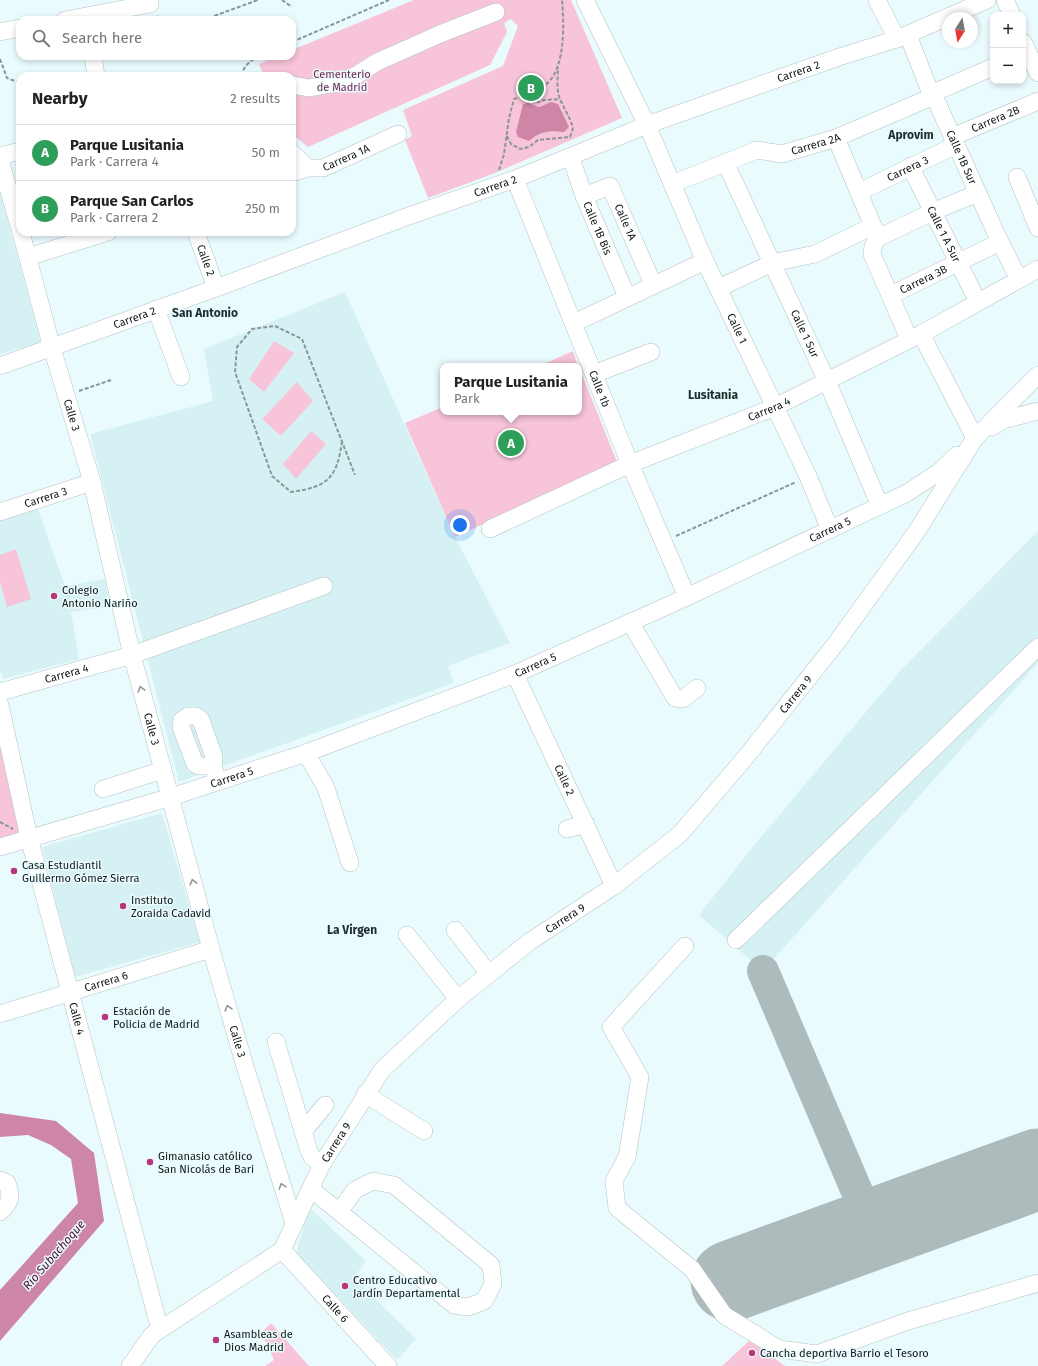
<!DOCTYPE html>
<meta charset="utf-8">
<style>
body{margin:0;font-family:"Fira Sans",sans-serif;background:#f6f6f6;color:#222}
.controls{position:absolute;right:12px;top:12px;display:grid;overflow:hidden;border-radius:8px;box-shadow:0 2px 6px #0003}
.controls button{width:36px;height:36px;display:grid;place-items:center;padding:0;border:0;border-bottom:1px solid #e0e0e0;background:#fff;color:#222;font:20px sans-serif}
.compass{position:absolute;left:942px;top:12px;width:36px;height:36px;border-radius:50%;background:#fff;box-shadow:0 2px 6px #0003;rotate:191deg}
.you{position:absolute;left:460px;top:525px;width:14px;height:14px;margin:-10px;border:3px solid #fff;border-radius:50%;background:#1a73e8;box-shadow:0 0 0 6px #1a73e833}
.badge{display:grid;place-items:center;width:26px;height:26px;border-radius:50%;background:#d93025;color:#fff;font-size:13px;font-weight:700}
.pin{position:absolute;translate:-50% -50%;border:2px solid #fff;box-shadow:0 1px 4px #0006}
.popup{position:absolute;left:440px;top:363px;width:142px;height:52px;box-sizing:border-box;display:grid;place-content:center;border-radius:8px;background:#fff;filter:drop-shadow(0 1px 3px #0005);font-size:13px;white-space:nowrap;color:#767676}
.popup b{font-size:15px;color:#222}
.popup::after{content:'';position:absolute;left:50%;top:100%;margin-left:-8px;border:8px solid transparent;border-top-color:#fff}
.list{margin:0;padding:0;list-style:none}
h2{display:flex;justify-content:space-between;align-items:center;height:52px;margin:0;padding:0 16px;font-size:17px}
h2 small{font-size:13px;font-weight:400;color:#767676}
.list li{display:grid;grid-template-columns:26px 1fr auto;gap:12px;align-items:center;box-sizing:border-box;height:56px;padding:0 16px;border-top:1px solid #e0e0e0}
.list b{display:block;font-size:15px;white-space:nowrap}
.list p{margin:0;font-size:13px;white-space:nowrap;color:#767676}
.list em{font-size:13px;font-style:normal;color:#767676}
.icon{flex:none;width:22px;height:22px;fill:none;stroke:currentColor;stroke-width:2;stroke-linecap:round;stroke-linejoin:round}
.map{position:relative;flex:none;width:1038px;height:1366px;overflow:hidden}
.search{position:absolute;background:#fff;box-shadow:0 2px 6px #0003;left:16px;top:16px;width:280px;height:44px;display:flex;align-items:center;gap:10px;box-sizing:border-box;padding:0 14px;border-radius:12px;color:#767676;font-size:15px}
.panel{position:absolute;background:#fff;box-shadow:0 2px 6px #0003;left:16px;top:72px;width:280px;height:164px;border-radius:12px}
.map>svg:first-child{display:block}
.built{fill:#d6f1f4}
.green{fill:#f7c4d9}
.water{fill:#cd86a5}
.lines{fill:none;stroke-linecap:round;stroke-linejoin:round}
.taxiway{stroke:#aebbbc;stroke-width:32}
.runway{stroke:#aebbbc;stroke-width:81}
.minor-casing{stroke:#b3c2c5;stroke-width:18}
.path{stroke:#8a9697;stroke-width:2;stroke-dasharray:4 2;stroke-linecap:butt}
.minor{stroke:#fff;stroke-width:17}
.oneway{stroke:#949697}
.poi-dot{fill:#ba367c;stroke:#eafbfd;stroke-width:1.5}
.labels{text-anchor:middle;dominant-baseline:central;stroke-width:3;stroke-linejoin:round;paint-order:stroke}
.street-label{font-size:11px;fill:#111617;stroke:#eafbfd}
.park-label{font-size:11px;fill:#782450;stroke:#eafbfd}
.poi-label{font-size:11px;fill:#111617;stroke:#eafbfd;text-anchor:start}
.neighbourhood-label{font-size:12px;font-weight:bold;fill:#1f2c2e;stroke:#eafbfd}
.water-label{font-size:12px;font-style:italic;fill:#4b0b2e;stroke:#eafbfd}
</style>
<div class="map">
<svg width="1038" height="1366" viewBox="0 0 1038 1366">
<rect width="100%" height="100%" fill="#eafbfd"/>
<path class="built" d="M0,192l41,151 -41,11z
M345,292l110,245 55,106 -62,23 6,17 -275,99 -89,-348 123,-33 -9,-52z
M37,507l28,79 40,-7 4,28 -38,5 8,47 -76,20 -3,-9v-151z
M1038,531v132l-275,308 -64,-56 56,-71 147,-175z
M162,813l38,129 -125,35 -33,-130z
M309,1207l57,54 -12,17 62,61 -19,21 -101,-107z"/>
<path class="green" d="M414,0h157l51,118 -127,55 -67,25 -23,-58 7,-4 -9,-26 100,-44 15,-40 -7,-7 -7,4 3,9 -17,33 -182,82 -16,-13v-58h-28l-5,-12 19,-8h14v-6z
M274,341l20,12 -30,39 -15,-13z
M573,351l5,15h-39z
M579,367l38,95 -162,75 -50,-114 38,-16v5h136z
M297,382l16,19 -32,35 -19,-17z
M311,431l15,13 -30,35 -13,-15z
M16,549l15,50 -24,8 -7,-25v-27z
M0,733l21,98 -21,7z
M271,1323l38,43h-44l9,-6 -13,-27z
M750,1340l35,26h-63z"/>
<path class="water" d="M551,102l7,2 11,23 -5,5c-14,-2 -24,-1 -35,9l-11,-4 -2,-5 7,-28 5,-1 11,4z
M0,1113l56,8 38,32 10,68 -104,120v-51l78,-87 -7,-44 -20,-14 -23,-10 -28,2z"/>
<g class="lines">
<path class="taxiway" d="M763,971l110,258"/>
<path class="runway" d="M731,1281l307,-112"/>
<g class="minor-casing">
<g id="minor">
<path id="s1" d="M585,0l62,125 58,136 103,215 22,54"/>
<path d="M877,0l20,39"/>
<path d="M1005,0l7,15"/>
<path d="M65,20l85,-16"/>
<path d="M0,32l20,-4"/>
<path id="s2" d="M908,35l23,59 3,2 66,146 19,37"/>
<path d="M1023,42l15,31"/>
<path d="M93,56l3,20"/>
<path d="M292,85l17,3 38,-7 30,-19 63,-28 56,-22"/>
<path d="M931,94l62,-27"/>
<path id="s3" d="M952,137l86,-36"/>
<path d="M836,138l42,100 -5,8 -1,8 37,85"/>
<path d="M292,153l16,15"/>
<path d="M0,156l20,-5"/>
<path id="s4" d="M571,158l13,38 43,101"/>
<path d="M0,160l20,69"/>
<path id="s5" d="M726,164l101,217 53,125"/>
<path id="s6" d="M910,166l68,136"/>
<path id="s7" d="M292,173l16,-5h15l75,-34"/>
<path d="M1017,177l21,51"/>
<path id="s8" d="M515,179l115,285 57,133"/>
<path id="s9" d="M672,184l85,-34 25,4 54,-16 98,-42"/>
<path id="s10" d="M859,192l97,-47"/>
<path id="s11" d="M584,196l26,-10 43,98"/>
<path id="s12" d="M21,232l31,116 40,134 40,173 79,294 33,114 50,160"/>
<path id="s13" d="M196,232l20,56"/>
<path d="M878,238l54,-26 46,-19"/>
<path d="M28,257l80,-25"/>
<path d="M719,288l53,-25 43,-9 58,-28"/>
<path id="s14" d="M891,295l109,-53"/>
<path d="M156,309l25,68"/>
<path d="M574,323l131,-62"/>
<path d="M921,334l54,104"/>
<path id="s15" d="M0,366l216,-78 190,-71 109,-38 132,-54 192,-68 58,-18 90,-39"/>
<path d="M594,374l57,-22"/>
<path d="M992,427l11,-7 35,-9"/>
<path id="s16" d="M0,512l92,-30"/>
<path id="s17" d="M490,529l140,-65 145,-57 146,-73 117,-65"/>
<path d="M630,622l45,76 8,1 14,-11"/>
<path id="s18" d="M515,674l99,212"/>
<path id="s19" d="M0,692l132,-37 192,-69"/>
<path id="s20" d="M0,705l29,133 131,492"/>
<path d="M306,753l20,35 24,75"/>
<path d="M213,766l1,-9 -13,-37 -5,-4h-8l-6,4 -1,7 14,37 4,2h14l5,16"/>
<path d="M103,789l60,-19"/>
<path d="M567,829l19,-5"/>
<path id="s21" d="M0,847l171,-50 135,-44 209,-79 172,-77 220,-104 32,-21 18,-17"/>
<path d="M455,930l34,44"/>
<path d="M407,935l51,64"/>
<path d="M736,940l302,-293"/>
<path d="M685,946l-74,81 29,50 -13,80 -13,24 3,27 75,61 32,46 55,34 38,5 91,-33 130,-38"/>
<path id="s22" d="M0,1014l211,-65"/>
<path d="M276,1042l33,109 3,6 10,7"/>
<path d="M365,1094l59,37"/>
<path d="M303,1132l22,-27"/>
<path d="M0,1180l7,3c5,13 4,20 -7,29"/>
<path d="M311,1189l143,116 14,2 16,-6 9,-17 -2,-19 -97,-80 -21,-4 -18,9 -16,22"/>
<path id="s23" d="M282,1250l106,116"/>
<path id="s24" d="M130,1366l22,-31 130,-85 40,-86 60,-94 76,-71 71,-57 85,-56 66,-52 65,-76 92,-116 80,-111 58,-93 63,-63"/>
</g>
</g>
<path class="path" d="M282,0l10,7
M157,16l4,4
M203,20l55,-20
M292,42l97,-42
M0,59l7,19 13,5
M72,76l11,-2
M241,76c3,-10 9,-16 19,-20
M526,95l12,7 6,-2 16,-1
M507,136l4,8 9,5 9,-2 9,-7 32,-3 3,-9c-3,-11 -9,-19 -13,-29 -4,-9 -2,-22 -2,-32
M499,170l5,-16 5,-36 5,-19c11,-4 22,-7 31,-14 21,-15 19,-62 17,-85
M79,391l32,-11
M342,441c-5,38 -15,46 -51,51l-19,-16 -37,-104 2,-25 15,-18 23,-3 27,13 53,136
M676,536l120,-54
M0,822l13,7"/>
<use href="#minor" class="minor"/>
</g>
<defs><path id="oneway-chevron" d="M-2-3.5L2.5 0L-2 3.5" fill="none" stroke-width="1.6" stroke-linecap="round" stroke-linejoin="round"/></defs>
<g class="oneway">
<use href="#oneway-chevron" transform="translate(141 689) rotate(-105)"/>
<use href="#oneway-chevron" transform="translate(193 882) rotate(-105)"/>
<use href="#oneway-chevron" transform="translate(228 1008) rotate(-106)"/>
<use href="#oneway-chevron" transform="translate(282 1186) rotate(-107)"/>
</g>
<g class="poi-dot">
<circle cx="54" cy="596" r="4"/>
<circle cx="14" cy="871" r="4"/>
<circle cx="123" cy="906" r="4"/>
<circle cx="105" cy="1017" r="4"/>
<circle cx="150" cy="1162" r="4"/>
<circle cx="345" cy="1286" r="4"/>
<circle cx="216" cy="1340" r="4"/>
<circle cx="752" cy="1353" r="4"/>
</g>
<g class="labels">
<g class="street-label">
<text stroke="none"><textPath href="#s15" startOffset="851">Carrera 2</textPath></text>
<text stroke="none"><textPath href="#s3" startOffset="47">Carrera 2B</textPath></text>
<text stroke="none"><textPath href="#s9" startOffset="152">Carrera 2A</textPath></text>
<text stroke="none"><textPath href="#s7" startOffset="57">Carrera 1A</textPath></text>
<text stroke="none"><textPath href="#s2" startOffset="134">Calle 1B Sur</textPath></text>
<text stroke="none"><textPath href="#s10" startOffset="54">Carrera 3</textPath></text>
<text stroke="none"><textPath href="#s15" startOffset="527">Carrera 2</textPath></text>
<text stroke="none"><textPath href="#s11" startOffset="67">Calle 1A</textPath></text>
<text stroke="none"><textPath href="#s4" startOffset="75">Calle 1B Bis</textPath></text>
<text stroke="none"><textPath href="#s6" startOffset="76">Calle 1 A Sur</textPath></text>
<text stroke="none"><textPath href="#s13" startOffset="30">Calle 2</textPath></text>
<text stroke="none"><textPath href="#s14" startOffset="36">Carrera 3B</textPath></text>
<text stroke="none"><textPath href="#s15" startOffset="143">Carrera 2</textPath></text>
<text stroke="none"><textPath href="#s1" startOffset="362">Calle 1</textPath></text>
<text stroke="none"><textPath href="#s5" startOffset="187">Calle 1 Sur</textPath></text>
<text stroke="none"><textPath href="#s8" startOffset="226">Calle 1b</textPath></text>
<text stroke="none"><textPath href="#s17" startOffset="304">Carrera 4</textPath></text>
<text stroke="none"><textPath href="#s12" startOffset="190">Calle 3</textPath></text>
<text stroke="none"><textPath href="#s16" startOffset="48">Carrera 3</textPath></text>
<text stroke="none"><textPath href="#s21" startOffset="890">Carrera 5</textPath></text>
<text stroke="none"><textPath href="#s21" startOffset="566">Carrera 5</textPath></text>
<text stroke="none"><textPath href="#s19" startOffset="69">Carrera 4</textPath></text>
<text stroke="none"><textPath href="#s24" startOffset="962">Carrera 9</textPath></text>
<text stroke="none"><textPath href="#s12" startOffset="514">Calle 3</textPath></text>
<text stroke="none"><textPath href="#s21" startOffset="242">Carrera 5</textPath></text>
<text stroke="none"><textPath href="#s18" startOffset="117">Calle 2</textPath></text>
<text stroke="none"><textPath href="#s24" startOffset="638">Carrera 9</textPath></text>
<text stroke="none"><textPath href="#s22" startOffset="111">Carrera 6</textPath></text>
<text stroke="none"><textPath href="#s20" startOffset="323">Calle 4</textPath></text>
<text stroke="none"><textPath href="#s12" startOffset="838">Calle 3</textPath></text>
<text stroke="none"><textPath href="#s24" startOffset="314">Carrera 9</textPath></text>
<text stroke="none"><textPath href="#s23" startOffset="79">Calle 6</textPath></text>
</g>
<g class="park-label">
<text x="342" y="74">Cementerio<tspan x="342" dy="13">de Madrid</tspan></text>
</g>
<g class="poi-label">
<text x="62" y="590">Colegio<tspan x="62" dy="13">Antonio Nariño</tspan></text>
<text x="22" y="865">Casa Estudiantil<tspan x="22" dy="13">Guillermo Gómez Sierra</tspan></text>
<text x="131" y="900">Instituto<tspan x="131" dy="13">Zoraida Cadavid</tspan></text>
<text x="113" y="1011">Estación de<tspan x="113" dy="13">Policia de Madrid</tspan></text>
<text x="158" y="1156">Gimanasio católico<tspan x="158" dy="13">San Nicolás de Bari</tspan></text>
<text x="353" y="1280">Centro Educativo<tspan x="353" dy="13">Jardín Departamental</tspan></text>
<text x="224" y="1334">Asambleas de<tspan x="224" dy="13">Dios Madrid</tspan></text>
<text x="760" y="1353">Cancha deportiva Barrio el Tesoro</text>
</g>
<g class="neighbourhood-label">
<text x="911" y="135">Aprovim</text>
<text x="205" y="313">San Antonio</text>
<text x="713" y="395">Lusitania</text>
<text x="352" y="930">La Virgen</text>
</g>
<g class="water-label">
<text transform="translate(54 1255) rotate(-49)">Río Subachoque</text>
</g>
</g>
</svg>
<div class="controls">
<button>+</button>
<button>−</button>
</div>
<svg class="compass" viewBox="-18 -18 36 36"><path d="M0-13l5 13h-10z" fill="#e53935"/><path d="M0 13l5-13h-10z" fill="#767676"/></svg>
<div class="you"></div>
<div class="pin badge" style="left:511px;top:443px;background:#2e9e5b">A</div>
<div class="popup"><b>Parque Lusitania</b>Park</div>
<div class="pin badge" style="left:531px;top:88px;background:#2e9e5b">B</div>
<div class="search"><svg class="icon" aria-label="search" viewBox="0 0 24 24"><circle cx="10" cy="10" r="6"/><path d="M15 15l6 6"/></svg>Search here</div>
<section class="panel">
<h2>Nearby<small>2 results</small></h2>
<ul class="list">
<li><span class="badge" style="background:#2e9e5b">A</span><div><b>Parque Lusitania</b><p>Park · Carrera 4</p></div><em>50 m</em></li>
<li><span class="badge" style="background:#2e9e5b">B</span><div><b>Parque San Carlos</b><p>Park · Carrera 2</p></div><em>250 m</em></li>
</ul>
</section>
</div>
